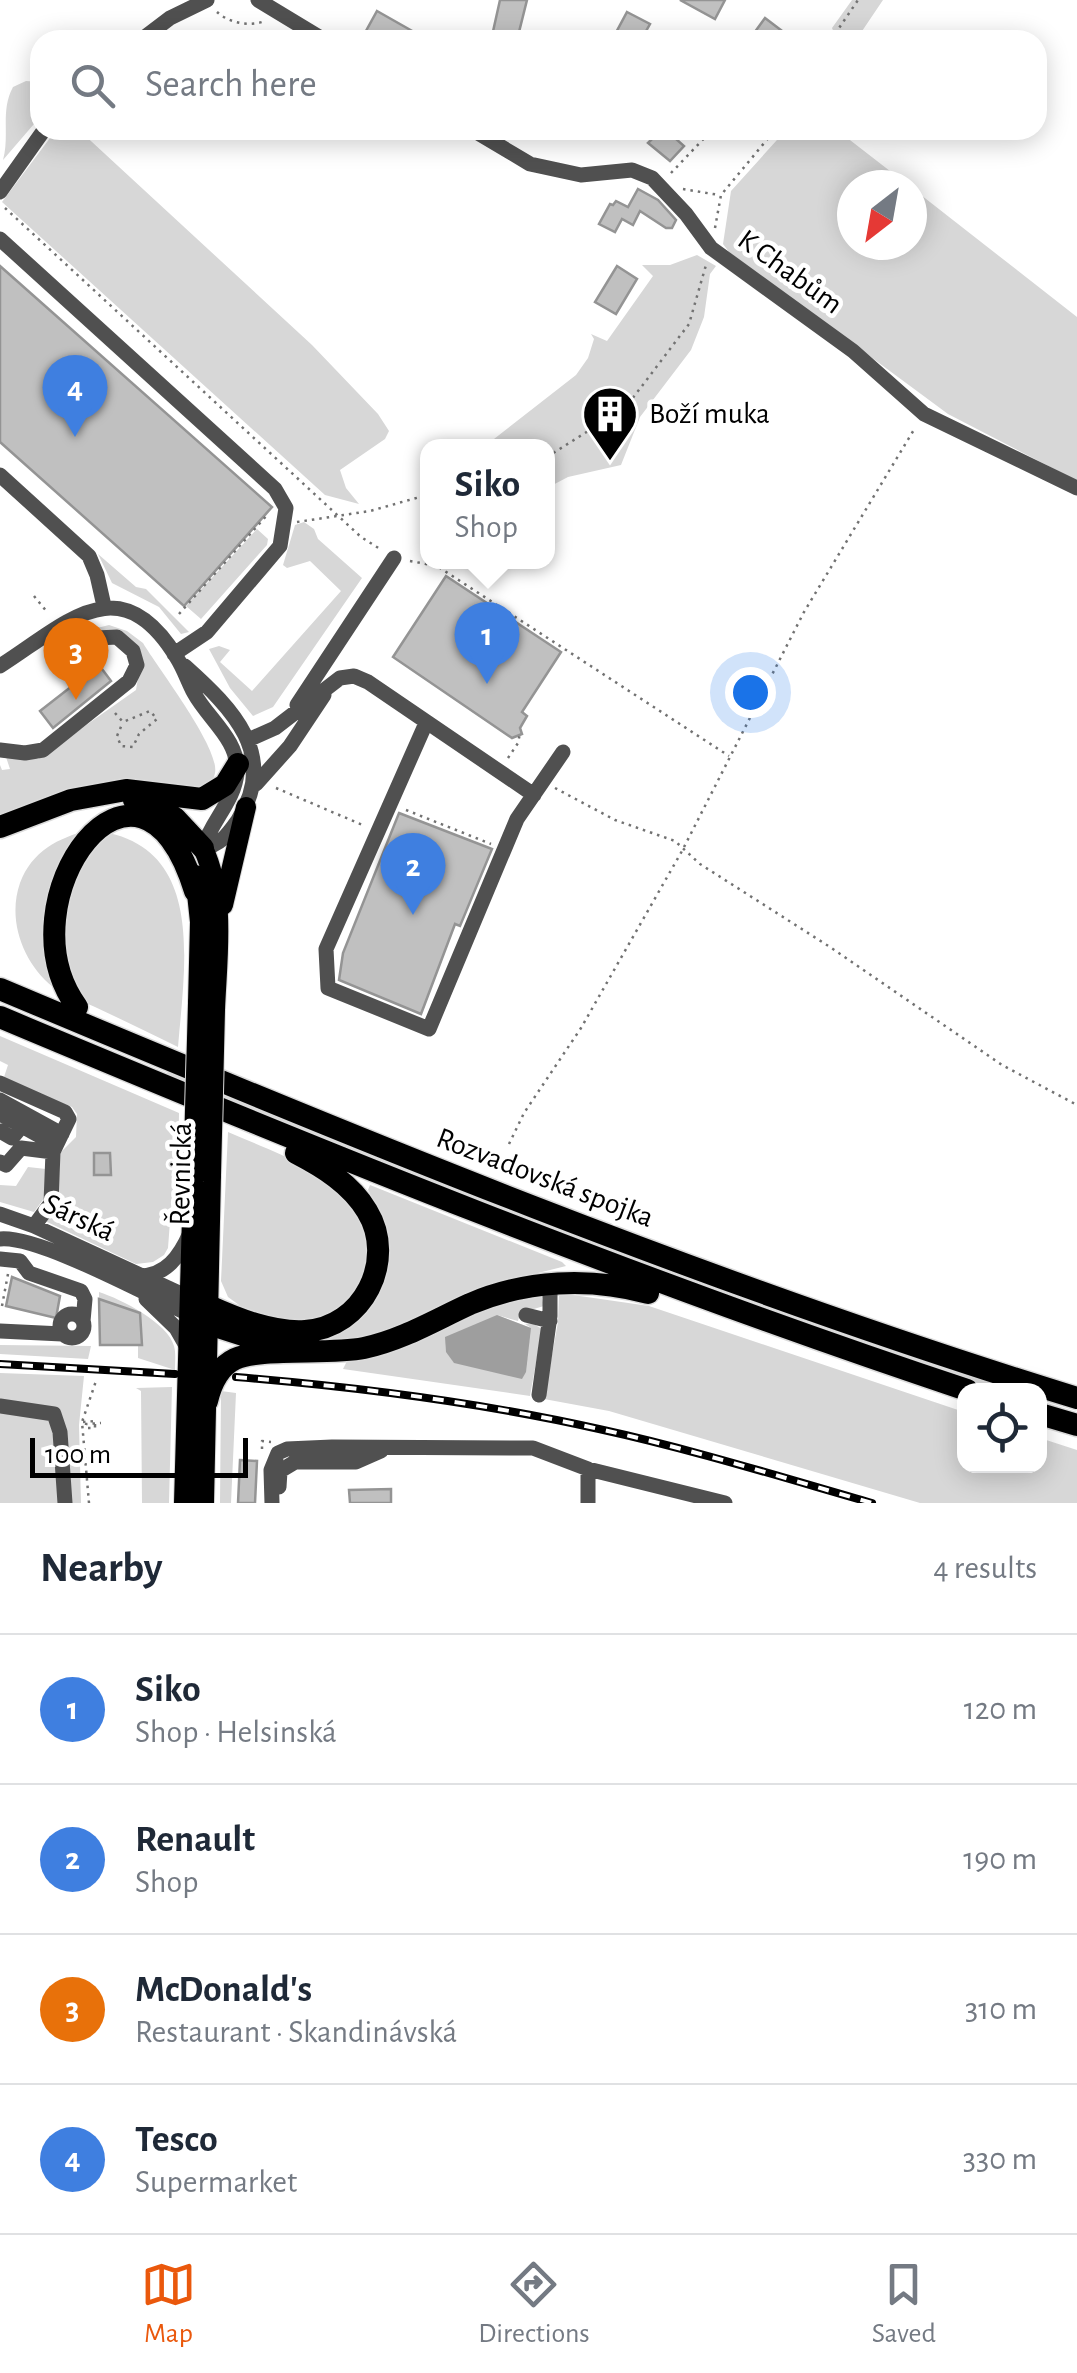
<!DOCTYPE html>
<meta charset="utf-8">
<style>
body{margin:0;font-family:"Alegreya Sans",sans-serif;background:#f2f2f3;color:#1f2937}
.controls{position:absolute;right:30px;bottom:30px;display:grid;overflow:hidden;border-radius:20px;box-shadow:0 5px 25px #0003}
.controls button{width:90px;height:90px;display:grid;place-items:center;padding:0;border:0;border-bottom:2px solid #e0e1e3;background:#fff;color:#1f2937;font:50px sans-serif}
.compass{position:absolute;left:837px;top:170px;width:90px;height:90px;border-radius:50%;background:#fff;box-shadow:0 5px 25px #0003;rotate:211deg}
.scale{position:absolute;left:30px;bottom:25px;width:218px;box-sizing:border-box;padding-left:10px;border:5px solid #000;border-top:0;font-size:28px;line-height:35px;white-space:nowrap;color:#000;-webkit-text-stroke:8px #fff;paint-order:stroke}
.you{position:absolute;left:750px;top:692px;width:35px;height:35px;margin:-25px;border:8px solid #fff;border-radius:50%;background:#1a73e8;box-shadow:0 0 0 15px #1a73e833}
.badge{display:grid;place-items:center;width:65px;height:65px;border-radius:50%;background:#ea580c;color:#fff;font-size:32px;font-weight:700}
.pin{position:absolute;translate:-50% -82px;filter:drop-shadow(0 2px 5px #0008)}
.pin::after{content:'';position:absolute;top:52px;width:35px;height:30px;background:inherit;clip-path:polygon(0 0,100% 0,50% 100%)}
.popup{position:absolute;left:420px;top:439px;width:135px;height:130px;box-sizing:border-box;display:grid;place-content:center;border-radius:20px;background:#fff;filter:drop-shadow(0 2px 8px #0005);font-size:32px;white-space:nowrap;color:#747a83}
.popup b{font-size:38px;color:#1f2937}
.popup::after{content:'';position:absolute;left:50%;top:100%;margin-left:-20px;border:20px solid transparent;border-top-color:#fff}
.list{margin:0;padding:0;list-style:none}
h2{display:flex;justify-content:space-between;align-items:center;height:130px;margin:0;padding:0 40px;font-size:42px}
h2 small{font-size:32px;font-weight:400;color:#747a83}
.list li{display:grid;grid-template-columns:65px 1fr auto;gap:30px;align-items:center;box-sizing:border-box;height:150px;padding:0 40px;border-top:2px solid #e0e1e3}
.list b{display:block;font-size:38px;white-space:nowrap}
.list p{margin:0;font-size:32px;white-space:nowrap;color:#747a83}
.list em{font-size:32px;font-style:normal;color:#747a83}
.icon{flex:none;width:55px;height:55px;fill:none;stroke:currentColor;stroke-width:2;stroke-linecap:round;stroke-linejoin:round}
.map{position:relative;flex:none;width:1077px;height:1503px;overflow:hidden}
.search{position:absolute;background:#fff;box-shadow:0 5px 25px #0003;left:30px;right:30px;top:30px;height:110px;display:flex;align-items:center;gap:25px;box-sizing:border-box;padding:0 35px;border-radius:30px;color:#747a83;font-size:38px}
.sheet{height:730px;background:#fff}
nav{display:flex;justify-content:space-around;align-items:center;box-sizing:border-box;height:140px;border-top:2px solid #e0e1e3;background:#fff;font-size:28px;color:#747a83}
nav a{display:grid;justify-items:center;gap:5px}
nav .on{color:#ea580c}
.map>svg:first-child{display:block}
.green{fill:#d7d7d7}
.water{fill:#9e9e9e}
.building{fill:#c0c0c0;stroke:#949494;stroke-width:2.5}
.lines{fill:none;stroke-linecap:round;stroke-linejoin:round}
.major-casing{stroke:#dbdbdb;stroke-width:22}
.highway-casing{stroke:#dbdbdb;stroke-width:25}
.path{stroke:#727272;stroke-width:2.5;stroke-dasharray:2.5 5;stroke-linecap:butt}
.minor{stroke:#505050;stroke-width:15}
.major{stroke:#000;stroke-width:20}
.highway{stroke:#000;stroke-width:22}
.rail-casing{stroke:#000;stroke-width:8}
.rail{stroke:#fff;stroke-width:4;stroke-dasharray:11;stroke-linecap:butt}
.major-bridge-casing{stroke:#dbdbdb;stroke-width:22;stroke-linecap:butt}
.path-bridge{stroke:#727272;stroke-width:2.5;stroke-dasharray:2.5 5;stroke-linecap:butt}
.major-bridge{stroke:#000;stroke-width:20}
.labels{text-anchor:middle;dominant-baseline:central;stroke-width:9;stroke-linejoin:round;paint-order:stroke}
.street-label{font-size:30px;fill:#000;stroke:#fff}
.poi-label{font-size:30px;fill:#000;stroke:#fff;text-anchor:start}
</style>
<div class="map">
<svg width="1077" height="1503" viewBox="0 0 1077 1503">
<rect width="100%" height="100%" fill="#fff"/>
<path class="green" d="M852,0h31l-27,40h-19l-5,-12z
M26,81l14,1v35l-37,43c7,-25 -3,-49 10,-73z
M56,130h23l233,215 66,69 11,17 -4,8 -45,31 6,18 13,16 -34,-9 -323,-293z
M786,130h51l71,55h-56v60h60v-57l165,129v164l-129,-67 -219,-162 -6,-8 8,-53z
M697,255l19,11 -6,8 -6,43 -13,33 -51,67 -19,48 -53,12 -21,11v-41l-62,-1 91,-71 12,-17 6,-19 -3,-5 16,7 46,-65 -11,-11h28z
M304,522l10,7 4,10 44,39 -89,129 -20,9 -23,-28 -21,-39 10,-3 11,4 -10,12 32,29 89,-100 -31,-30 -23,7 -4,-3 12,-40z
M257,529l11,10 -1,6 -66,74 -15,-13z
M98,554l38,33 10,2 43,43 -8,2 -22,-27 -47,-24z
M109,625l18,6 16,12c16,27 77,105 72,130 -1,8 -8,12 -15,17 -28,-3 -58,-9 -87,-8 -40,2 -77,18 -113,35v-52l2,5 8,-1 -5,-15 28,1 5,4 98,-69 4,-24 -3,-15 -47,-17 -17,5 -4,-4z
M89,830c118,10 96,131 89,217 -27,-13 -55,-27 -83,-40 -13,-6 -30,-12 -42,-20 -30,-24 -46,-67 -33,-104 12,-32 38,-45 69,-53z
M0,1036l179,77 -1,71 -7,24 -3,40 -4,7 -11,7 -17,2 -91,-43 13,-15 2,-53 16,-16 1,-23 -5,-7 -69,-27 5,-15 -8,-4z
M169,1070l456,183 121,46 272,91h-23l-373,-131 -457,-183z
M228,1132c46,20 92,34 124,75 30,39 11,101 -38,112 -25,5 -51,-3 -76,-10l1,-4 -11,-8 -7,-16z
M28,1167l18,2 -1,28 -11,15 -34,-10v-17l16,1z
M370,1185l192,77 4,4 -56,14 -119,52 -65,12 -91,-19h116c44,-36 43,-88 17,-135z
M99,1292c22,7 69,31 75,54 2,7 1,16 1,24l-37,-12v-13l4,-1 -2,-31 -41,-14z
M559,1293l90,13 315,106v54h76v-28l37,12v53h-157l-311,-92 -65,-12 14,-77z
M541,1295l3,11 -24,7 -2,8 -21,-6 34,13 -6,-4 7,-1 10,6 -12,67 -187,-27 4,-8 150,-58z
M0,1345l91,1 -3,13 -88,-5z
M0,1373l84,3 -5,49 2,78h-81z
M172,1387l-3,116h-27l-1,-112 -5,-3z
M221,1391l15,2 -5,110h-11z"/>
<path class="water" d="M497,1315l34,13 -5,44 -4,7 -68,-16 -8,-11 -1,-15z"/>
<path class="building" d="M500,0h27l-10,40 -25,-4z
M680,0h45l-10,19z
M377,11l51,29h-67z
M627,12l23,12 -9,16h-29z
M765,18l29,22h-45z
M644,130h22l18,16 -14,15 -22,-18 5,-5z
M638,189l20,11 18,20 -4,8h-6l-26,-17 -7,14 -11,-6 -7,13 -16,-8 11,-20 3,1 3,-4 12,6z
M0,266l272,241 -88,99 -184,-164z
M617,266l20,13 -21,35 -21,-12z
M446,576l115,76 -39,60 5,4 -7,12 2,6 -10,4 -119,-81z
M99,665l12,16 -58,47 -13,-17z
M399,813l93,36 -32,77 -5,-2 -34,90 -82,-34 4,-27z
M94,1153h16l1,22h-17z
M12,1277l48,19 -4,22 -50,-12z
M99,1299l41,14 2,32h-42z
M240,1460l17,1 -2,42h-17z
M391,1489v14h-41l-1,-13z"/>
<g class="lines">
<g class="major-casing">
<path id="major" d="M203,848c23,49 14,110 12,162
M195,875l5,47 -2,81
M223,905l23,-98
M184,1503l9,-322
M204,1503l7,-328"/>
</g>
<g class="highway-casing">
<path id="highway" d="M134,800l41,18 28,30
M0,827l71,-27 55,-10 76,9 23,-14 13,-21
M0,989c354,149 710,296 1077,409
M77,1007c-77,-106 62,-298 118,-116
M0,1017c319,134 639,264 967,373
M209,1306c29,13 64,27 96,25 58,-3 92,-71 62,-120 -16,-27 -44,-44 -71,-58
M209,1324l68,22
M207,1401c4,-17 11,-34 28,-42 27,-12 94,-4 129,-11 38,-8 71,-28 106,-44 56,-24 120,-27 178,-11
M1040,1414l37,11"/>
</g>
<path class="path" d="M217,12c12,11 33,15 48,9
M831,40l27,-40
M671,173l41,-43
M683,189l36,6
M5,208l356,329 19,12
M715,228l6,-33 54,-65
M547,457l79,-50 63,-83 17,-59
M297,522l73,-11 57,-16
M410,561l27,5 292,190
M34,596l13,16
M179,614l89,-100
M115,713l8,9 27,-11 7,8 -18,15 -6,13 -12,-1 -4,-10 6,-14
M508,758l10,-15 2,-10
M276,788l89,38
M555,788l60,32 60,21 25,23 130,83 172,118 75,40
M406,810l85,34
M509,1144l15,-31 57,-85 101,-177 122,-239 111,-184
M2,1306l6,-32
M83,1422l12,-1v4
M262,1449v-8l9,1
M89,1503l-7,-81 14,-41"/>
<path class="minor" d="M258,0l66,40
M141,40l29,-22 37,-18
M473,130l57,34 51,11 51,-5 20,8 34,36 25,34 142,103 71,63 153,74
M0,192l44,-62
M0,239l275,250 11,19 -6,38 -73,86 -33,22
M0,475l89,81 8,19 7,31
M0,666c66,-42 120,-102 177,-8 7,11 11,24 17,35 14,26 45,47 43,79 -2,29 -26,49 -34,76
M185,666c48,43 94,89 53,154 -10,14 -17,25 -35,28
M297,705l97,-147
M426,723l-100,226 2,39 101,41 88,-210 46,-67
M248,740l27,-12 65,-50 14,-2 14,6 166,113
M0,750l25,3 18,-3 86,-69 8,-16 -4,-14 -16,-14 -20,1 -19,14
M256,784l34,-38 34,-51
M0,1083l65,29 4,7 -16,33 -2,51 -17,23
M0,1100l62,34
M0,1114l56,31
M0,1131l12,7 15,-18
M0,1162l6,3 15,-17 32,4
M0,1214l34,12 156,72
M0,1239c38,-4 149,57 189,75
M0,1259l20,2 9,12 52,18 4,8 -2,22
M139,1276c27,0 41,-20 51,-43
M146,1299l30,29 12,21
M60 1326a12 12 0 1 1 24 0a12 12 0 1 1-24 0Z
M526,1315l24,6
M0,1331l62,3
M539,1395l11,-79v-32
M0,1406l54,8 6,18 5,71
M588,1469v34
M279,1487l1,-16 15,-9h61l25,-11
M272,1503l-1,-33 7,-17 9,-4 45,-2 201,1 55,21 137,34"/>
<use href="#major" class="major"/>
<use href="#highway" class="highway"/>
<g class="rail-casing">
<path id="rail" d="M0,1364l175,10
M236,1377c122,10 243,25 363,52 92,20 182,48 273,74"/>
</g>
<use href="#rail" class="rail"/>
<g class="major-bridge-casing">
<path id="major-bridge" d="M211,1175l4,-165
M193,1181l5,-178"/>
</g>
<path class="path-bridge" d="M95,1425v3h-9v-4l15,-1"/>
<use href="#major-bridge" class="major-bridge"/>
</g>
<defs>
<g id="building-pin" transform="scale(2.875)"><path d="M0 17L-7.5 6A9.5 9.5 0 1 1 7.5 6Z" fill="#000" stroke="#fff"/><path d="M-4-6H4V6H1V3H-1V6H-4ZM-2.5-4.3h1.7v1.8h-1.7ZM.8-4.3h1.7v1.8H.8ZM-2.5-1h1.7V.8h-1.7ZM.8-1h1.7V.8H.8Z" fill="#fff"/></g>
</defs>
<g fill-rule="evenodd">
<use href="#building-pin" x="610" y="414"/>
</g>
<g class="labels">
<g class="street-label">
<text transform="translate(790 272) rotate(36)">K Chabům</text>
<text transform="translate(181 1174) rotate(-89)">Řevnická</text>
<text transform="translate(545 1178) rotate(21)">Rozvadovská spojka</text>
<text transform="translate(79 1218) rotate(25)">Sárská</text>
</g>
<g class="poi-label">
<text x="649" y="414">Boží muka</text>
</g>
</g>
</svg>
<div class="controls">
<button><svg class="icon" aria-label="locate" viewBox="0 0 24 24"><circle cx="12" cy="12" r="6"/><path d="M12 2v4M12 18v4M2 12h4M18 12h4"/></svg></button>
</div>
<svg class="compass" viewBox="-18 -18 36 36"><path d="M0-13l5 13h-10z" fill="#e53935"/><path d="M0 13l5-13h-10z" fill="#747a83"/></svg>
<div class="scale">100 m</div>
<div class="you"></div>
<div class="pin badge" style="left:487px;top:684px;background:#3f7fe0">1</div>
<div class="popup"><b>Siko</b>Shop</div>
<div class="pin badge" style="left:413px;top:915px;background:#3f7fe0">2</div>
<div class="pin badge" style="left:76px;top:700px;background:#e8710a">3</div>
<div class="pin badge" style="left:75px;top:437px;background:#3f7fe0">4</div>
<div class="search"><svg class="icon" aria-label="search" viewBox="0 0 24 24"><circle cx="10" cy="10" r="6"/><path d="M15 15l6 6"/></svg>Search here</div>
</div>
<section class="sheet">
<h2>Nearby<small>4 results</small></h2>
<ul class="list">
<li><span class="badge" style="background:#3f7fe0">1</span><div><b>Siko</b><p>Shop · Helsinská</p></div><em>120 m</em></li>
<li><span class="badge" style="background:#3f7fe0">2</span><div><b>Renault</b><p>Shop</p></div><em>190 m</em></li>
<li><span class="badge" style="background:#e8710a">3</span><div><b>McDonald's</b><p>Restaurant · Skandinávská</p></div><em>310 m</em></li>
<li><span class="badge" style="background:#3f7fe0">4</span><div><b>Tesco</b><p>Supermarket</p></div><em>330 m</em></li>
</ul>
</section>
<nav>
<a class="on"><svg class="icon" aria-label="map" viewBox="0 0 24 24"><path d="M3 6l6-2 6 2 6-2v14l-6 2-6-2-6 2zM9 4v14M15 6v14"/></svg>Map</a>
<a><svg class="icon" aria-label="directions" viewBox="0 0 24 24"><path d="M12 3l9 9-9 9-9-9zM9 14v-3h6M13 9l2 2-2 2"/></svg>Directions</a>
<a><svg class="icon" aria-label="saved" viewBox="0 0 24 24"><path d="M7 4h10v16l-5-4-5 4z"/></svg>Saved</a>
</nav>
